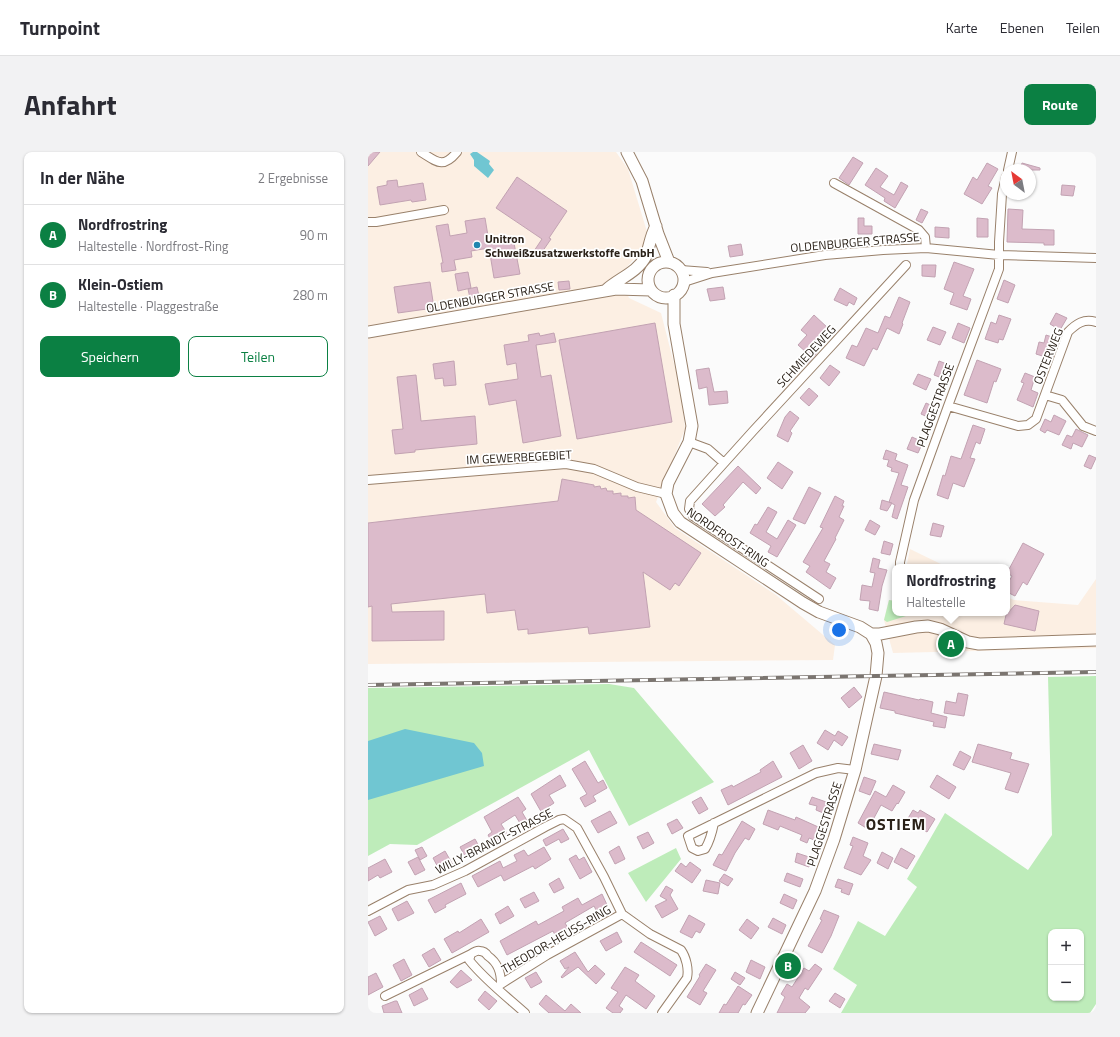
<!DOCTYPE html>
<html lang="de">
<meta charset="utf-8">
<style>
body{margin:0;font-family:"Titillium Web",sans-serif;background:#f2f2f3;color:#2b2b33}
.controls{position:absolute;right:12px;bottom:12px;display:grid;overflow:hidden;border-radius:8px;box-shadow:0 1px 3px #0004}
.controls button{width:36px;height:36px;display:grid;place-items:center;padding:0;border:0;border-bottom:1px solid #e1e1e2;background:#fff;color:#2b2b33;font:20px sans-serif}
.compass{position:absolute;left:632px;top:12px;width:36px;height:36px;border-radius:50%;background:#fff;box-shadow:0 1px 3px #0004;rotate:328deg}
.you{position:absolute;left:471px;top:478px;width:14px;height:14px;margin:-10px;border:3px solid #fff;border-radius:50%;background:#1a73e8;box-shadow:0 0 0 6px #1a73e833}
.badge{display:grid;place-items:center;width:26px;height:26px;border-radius:50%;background:#0b8043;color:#fff;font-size:13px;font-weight:700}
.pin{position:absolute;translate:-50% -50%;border:2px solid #fff;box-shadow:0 1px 4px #0006}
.popup{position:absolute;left:524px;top:412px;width:118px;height:52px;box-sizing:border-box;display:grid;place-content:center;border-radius:8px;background:#fff;filter:drop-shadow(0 1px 3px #0005);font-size:13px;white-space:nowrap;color:#7c7c81}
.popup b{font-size:15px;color:#2b2b33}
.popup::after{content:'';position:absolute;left:50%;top:100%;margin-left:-8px;border:8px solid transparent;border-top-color:#fff}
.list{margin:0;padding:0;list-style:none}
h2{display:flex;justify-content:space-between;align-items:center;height:52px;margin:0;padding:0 16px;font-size:17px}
h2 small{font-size:13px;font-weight:400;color:#7c7c81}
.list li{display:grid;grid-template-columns:26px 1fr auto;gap:12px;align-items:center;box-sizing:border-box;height:60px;padding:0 16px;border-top:1px solid #e1e1e2}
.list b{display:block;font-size:15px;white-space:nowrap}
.list p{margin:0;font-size:13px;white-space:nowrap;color:#7c7c81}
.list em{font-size:13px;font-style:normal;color:#7c7c81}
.actions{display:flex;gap:8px;padding:12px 16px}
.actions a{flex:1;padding:9px 0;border:1px solid #0b8043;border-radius:8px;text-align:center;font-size:14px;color:#0b8043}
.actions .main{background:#0b8043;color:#fff}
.map{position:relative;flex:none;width:728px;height:861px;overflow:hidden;border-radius:8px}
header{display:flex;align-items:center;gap:24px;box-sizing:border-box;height:56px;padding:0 20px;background:#fff;border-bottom:1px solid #e1e1e2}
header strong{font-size:19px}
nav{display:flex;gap:22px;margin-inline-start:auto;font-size:14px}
.intro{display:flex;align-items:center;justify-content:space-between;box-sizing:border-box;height:96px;padding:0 24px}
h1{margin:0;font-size:28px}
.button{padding:10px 18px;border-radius:8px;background:#0b8043;color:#fff;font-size:14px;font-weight:700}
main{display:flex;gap:24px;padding:0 24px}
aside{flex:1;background:#fff;border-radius:8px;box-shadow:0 1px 3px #0004}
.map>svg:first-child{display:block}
.built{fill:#fcefe3}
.green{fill:#beecba;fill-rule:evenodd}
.water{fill:#70c6d2}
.building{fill:#dcbbcb;stroke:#c2a2b2}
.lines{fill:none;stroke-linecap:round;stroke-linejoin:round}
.minor-casing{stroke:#99816b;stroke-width:10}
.tertiary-casing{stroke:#99816b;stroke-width:13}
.minor{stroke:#fff;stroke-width:8}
.tertiary{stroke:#fff;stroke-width:11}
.rail-casing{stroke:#7b7570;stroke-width:4}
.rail{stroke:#fff;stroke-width:2.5;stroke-dasharray:8;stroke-linecap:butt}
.poi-dot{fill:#1e86af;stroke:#fff;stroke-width:1.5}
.labels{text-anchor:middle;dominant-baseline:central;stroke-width:3.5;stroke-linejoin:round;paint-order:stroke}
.poi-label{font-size:12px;font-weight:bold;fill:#2a2118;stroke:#fff;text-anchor:start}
.street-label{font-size:12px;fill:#2a2118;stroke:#fff}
.district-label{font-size:16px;font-weight:bold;letter-spacing:1px;fill:#2a2118;stroke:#fff}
</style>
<header>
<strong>Turnpoint</strong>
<nav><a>Karte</a><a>Ebenen</a><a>Teilen</a></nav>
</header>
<div class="intro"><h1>Anfahrt</h1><a class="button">Route</a></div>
<main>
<aside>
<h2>In der Nähe<small>2 Ergebnisse</small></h2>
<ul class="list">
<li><span class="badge">A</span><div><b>Nordfrostring</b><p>Haltestelle · Nordfrost-Ring</p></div><em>90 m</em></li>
<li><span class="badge">B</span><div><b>Klein-Ostiem</b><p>Haltestelle · Plaggestraße</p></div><em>280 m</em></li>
</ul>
<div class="actions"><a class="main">Speichern</a><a>Teilen</a></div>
</aside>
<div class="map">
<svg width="728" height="861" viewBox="0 0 728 861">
<rect width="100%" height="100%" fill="#fbfbfb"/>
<path class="built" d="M0,0h248l12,17 20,66 -7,16 -21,24 9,23 32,15 20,78 4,38 -29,73 19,26 101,67 59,50 -2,15 -465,4z
M542,397l37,18h-39l-1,-3z
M728,427v69l-203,5 -9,-33 5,-20 6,1v12h112v-16l7,3 64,5z"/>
<path class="green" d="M521,448l6,1v12h15l-4,3 -19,6 -3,-2z
M728,524v328l-6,9h-249l16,-28 -24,-16 25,-48 27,15 32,-49 -10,-8 38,-66 83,57 24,-35 -4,-158zM683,780h30v66h-30z
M241,532l25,4 80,94 -85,44 -40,-76 -172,95 -27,-1 -22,12v-168z
M308,696l5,11 -35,43 -18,-29z"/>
<path class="water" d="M105,0h4l13,9 -1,3 5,6 -6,8 -14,-12v-6l-4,-6z
M37,577l69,14 8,10 2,13 -116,34v-59z"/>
<path class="building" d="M0,0h12l-12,14z
M485,5l10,6 -14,22 -10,-7z
M619,11l11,6 -10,17 4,2 -10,16 -18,-10 9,-17 4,3z
M654,11l18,5v2h-20z
M508,16l12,8 -8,11 14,8 7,-13 7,4 -13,22 -11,-7 1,-3 -20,-13z
M149,25l50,34 -18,27 2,1 -11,16 -6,-4 8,-12 -46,-31z
M29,28l1,7 25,-4 3,17 -14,2 -1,-2 -31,5 -3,-18 10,-2v-4z
M694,33l13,1 -2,10 -12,-1z
M553,57l7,3 -6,11 -6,-3z
M640,57l15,1 -1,19 32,1v15h-10v-2l-37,-1z
M117,66l4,24 24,-4 7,36 -26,4 -5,-30 -18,3 1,6 -18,3 2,10 -14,2 -1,-9h2l-7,-37 12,-2 2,12 17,-3 -2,-12z
M490,66h6v8h8v8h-14z
M609,66l11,1v18h-11z
M567,75l14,1v10l-14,-1z
M373,92l2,11 -13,2 -2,-11z
M586,110l20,7 -11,27 8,3 -4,11 -17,-6 4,-11 -10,-4z
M554,113h14l-1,12 -13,-1z
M100,120l3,16 -13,3 -3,-17z
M636,128l11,5 -7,18 -11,-4z
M201,129l1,8 -11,1 -1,-8z
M62,130l4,26 -36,5 -4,-26z
M109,135l2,9 -9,2 -2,-9z
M355,135l2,12 -15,2 -3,-12z
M472,136l17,10 -3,7 -5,-3 -2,4 -13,-6z
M531,145l11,5 -8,21 1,1 -4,10 -12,-6 -10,22 -4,-2 -9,18 -18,-8 6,-13 5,2 9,-19 12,5 7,-17 5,2z
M688,161l11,5 -7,12 -10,-6z
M446,163l15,14 -16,18 5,5 -11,12 -6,-7 5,-5 -8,-7 9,-10 -6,-5z
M631,163l12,4 -8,21 -4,-1 -1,4 -13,-4 6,-17 5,2z
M287,171l17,99 -95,17 -18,-99z
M590,171l12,5 -6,15 -12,-5z
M565,175l13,5 -6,13 -13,-5z
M171,181l1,3 14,-3 2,9 -20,3 5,32 10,-2 10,61 -38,7 -7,-43 -27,5 -4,-21 33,-5 -2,-16 -9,2 -3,-20 25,-4 -1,-6z
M678,183l9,3 -2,9 3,1 -4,11 -16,-5 3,-12 5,1z
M609,208l24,9 -5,13 -2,-1 -7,22 -23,-8z
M86,209l2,24 -12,1 -1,-8 -8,1 -2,-15z
M571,209l13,5 -5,14 -13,-5z
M462,213l10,7 -11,14 -9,-8z
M341,216l5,24 13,-1 1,12 -19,2 -2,-18 -8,2 -3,-19z
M657,221l10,4 -4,13 7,3 -5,14 -16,-7 7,-17 -3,-1z
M550,222l13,5 -5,11 -13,-6z
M48,223l5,46 54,-5 2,28 -62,6v2l-20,2 -3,-24 11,-1 -6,-52z
M441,236l9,8 -9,10 -9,-8z
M558,251l11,5 -5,11 -11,-5z
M422,259l9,7 -9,13 2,2 -4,9 -11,-6 8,-19z
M686,263l12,6 -7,14 -12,-5 -2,3 -5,-3 5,-11 6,3z
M605,273l12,4 -5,15 -4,-2 -6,16 5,1 -11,28 -11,-4 -5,16 -11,-4 6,-20 2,1 6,-20 10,3z
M708,277l12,6 -6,12 -9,-4 -2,6 -9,-4 5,-10 5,2z
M544,285l11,5 -5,11 -11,-4z
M518,298l11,4 -2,6 13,5 -7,20 7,2 -11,32 -5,-2 3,-12 -6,-3 10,-29 -8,-2 1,-3 -5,-2 2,-6 -6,-1z
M721,303l7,3 -5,11 -7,-3z
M410,310l15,10 -11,17 -15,-11z
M370,314l23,22 -5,6 -13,-12 -20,23 2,2 -10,9 -13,-12z
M194,327l32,6v2l6,-1 1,3 5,-1 1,3h6v3l8,-1v3h7v2l7,-1 1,13 65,43 -22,33 -4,-3 -5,7 -27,-18 7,55 -61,7 -1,-7 -60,7v-5l-10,1 -3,-20 -28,3 -2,-19 -94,10 1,8 52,-1v29l-72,1v-35l-4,1v-84l190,-22z
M441,335l12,6 -16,31 -12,-5z
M467,344l9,5 -2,5h2l-5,11 5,3 -9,18 1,1 -12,22 6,3 -4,8 10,6 -6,11 -24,-17 4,-6 -7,-4 20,-34 -3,-1z
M514,348l10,3 -5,8 -7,-2z
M400,355l9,5 -11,20 11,7 11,-19 8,5 -19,32 -9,-5 3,-6 -21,-13 5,-9 2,1z
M502,368l10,6 -5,9 -10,-5z
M565,371l11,3 -3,11 -11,-2z
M516,389l9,3 -3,11 -9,-2z
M655,391l21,11 -17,31 -4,-3 -8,14 -8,-4v-7l5,-9 -5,-3z
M505,406l7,2 -2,8 9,2 -5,16 -4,25 -9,-2 1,-8 -10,-1 2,-15 10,2 3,-14 -5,-1z
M647,453l24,6 -4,20 -31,-7 2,-9z
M486,535l8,10 -13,11 -8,-10z
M516,540l35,8 1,-1 13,3 -2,11 16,4 -2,11 -12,-2 1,-4 -39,-9v-2l-15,-3z
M590,541l10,2 -4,21 -20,-3 2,-12 10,2z
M457,578l10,6 3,-5 10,6 -6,9 -8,-6 -6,10 -11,-7z
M506,592l27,6 -3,10 -27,-6z
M610,592l34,9 -2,6 19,5 -11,29 -13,-4 6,-16 -39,-11z
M435,593l9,16 -13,8 -9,-16z
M592,599l11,6 -7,13 -11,-5z
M217,609l13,22 5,-3 4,8 -14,8 3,5 -11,6 -5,-9 7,-4 -15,-25z
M405,609l9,16 -54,28 -7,-15 11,-5 1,2 28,-15 -1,-2z
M192,623l6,11 -17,9 5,8 -6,4 2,4 -7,4 -12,-21z
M569,623l19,12 -7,12 -19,-12z
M496,625l12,4 -6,14 -11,-4z
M525,633l12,7 -7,12 -1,-1 -5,8 -11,-6 -13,24 -10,-6 17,-32 11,6z
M150,645l8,12 -4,3 7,12 -6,4 -8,-13 -14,9 7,11 -15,9 -5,-9 4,-3 -8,-15z
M333,645l7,12 -9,5 -7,-12z
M444,645l20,7 -4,11 -12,-5 1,-4 -8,-2z
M400,658l27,10 1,-3 29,13 -5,12 -11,-4 -2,5 -7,-3 2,-5 -22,-9 -2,4 -15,-6z
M545,658l5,3 2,-3 15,9 -8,13 -20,-12z
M242,659l7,12 -19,10 -7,-12z
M309,667l6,9 -11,6 -5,-10z
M374,669l13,8 -6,11 -4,-2 -10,15 -9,18 -13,-6 6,-11 3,1z
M195,677l6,10 -8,4 -2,-4 -13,7 -3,-6z
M280,680l6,11 -11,6 -6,-12z
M485,685l15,6 -5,13 8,4 -10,15 -17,-7 9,-22 -3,-1z
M107,687l6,11 -15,8 -6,-11z
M251,694l6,13 -10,5 -6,-12z
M54,695l5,9 -7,4 -5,-10z
M176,695l7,12 -16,10 -2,-3 -29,15 -3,-6 -23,12 -6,-11 28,-15 3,7 14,-7 -3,-6 10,-5 4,6z
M533,696l14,8 -8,13 -13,-7z
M77,699l8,14 -13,6 -7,-13z
M514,700l11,6 -5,11 -11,-6z
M429,701l15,5 -3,9 -14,-5z
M208,703l3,5 5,-3 8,15 -12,7 -11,-20z
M50,705l7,13 -10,5 -7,-13z
M17,707l7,13 -12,6 -2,-3 -10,6v-13z
M322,710l11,8 -9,13 -17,-12 6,-8 5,4z
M419,721l16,6 -3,8 -16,-6z
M356,722l9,5 -5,7 -9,-5z
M191,726l5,10 -10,5 -5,-9z
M470,727l15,5 -4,11 -8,-3 1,-3 -7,-2z
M338,728l14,3 -2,11 -15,-3z
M93,731l5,11 -21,11 1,2 -11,6 -7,-13z
M298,734l7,4 -3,5 8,14 -16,9 -7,-12 12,-6 -7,-4z
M166,740l5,9 -14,7 -5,-9z
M234,742l6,13 -11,5 -3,-6 -29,17 3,5 -13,7 -2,-4 -46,24 -7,-14 36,-20 2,4 26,-14 -2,-4 16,-9 4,7z
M416,742l13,6 -4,9 -13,-6z
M39,749l7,12 -16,8 -6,-12z
M140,754l6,10 -14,8 -5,-10z
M456,758l15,6 -8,20 -9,17 -14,-7 14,-26 -2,-1z
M321,763l16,9 -5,9 -4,-2 -4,7 -12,-6z
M12,764l7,13 -12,7 -7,-14z
M405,766l13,7 -4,9 -14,-7z
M113,767l8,13 -37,21 -8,-14 14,-8 1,2z
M379,767l12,9 -8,11 -12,-9z
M249,780l5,10 -16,9 -6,-10z
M273,790l36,23 -7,11 -36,-24z
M66,796l7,12 -12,7 -7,-12z
M207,800l13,20 7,-7 10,9 -9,10 -18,-17 -16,11 -1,-1 8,-10 -4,2 -5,-8z
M36,807l8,16 -11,6 -8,-16z
M383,808l14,7 -5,12 -14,-7z
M338,812l10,6 -13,21 4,2 -7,12 -13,-8 13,-21 -1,-1z
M447,812l7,5 -14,21 -3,-2 -6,10 11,9 -5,6h-28l8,-16 -4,-3 6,-10 5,3 12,-19 5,3z
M257,815l14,8 -4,6 20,15 -9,13 -20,-14 -7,11 4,3 -3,4h-7l-7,-5 12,-16 -7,-4z
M93,818l11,10 -15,8 -7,-6z
M168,820l6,10 -11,6 -6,-10z
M367,820l10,6 -5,7 -9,-6z
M8,821l7,14 -15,8v-18z
M370,834l14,9 -7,10 -2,-1 -5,9h-19l5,-9 2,1z
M54,836l6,11 -14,7 -5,-11z
M117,839l12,10 -8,9 -11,-10z
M467,841l10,6 -5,9 -11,-7z
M178,843l19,16 6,-7 10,9h-32l-10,-9z
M27,849h2l5,12h-18l-2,-7z"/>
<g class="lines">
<g class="minor-casing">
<path id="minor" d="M53,0c16,10 22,17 36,0
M640,18l4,-18
M466,31l85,47 6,7 1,11
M0,70h8l68,-12
M313,118l26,2
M316,130l28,-9 113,-18 58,-5 43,-2 73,7 97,3
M677,243l17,5 21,26 13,5
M580,254l70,20 10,-1 8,-6 32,-87c8,-8 16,-14 28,-10
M321,290l19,7 16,14
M0,328l198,-16 28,5 43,18 29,7
M532,415v-5l14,-62 34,-94 51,-137v-27l3,-48 4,-17
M451,447l-126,-83 -4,-7 1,-8 63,-70 153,-166
M346,671c-2,10 -4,18 -9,26l-7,2 -6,-3 -4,-12 128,-63 22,-5 17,2
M0,759l40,-21 25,-5 32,-14 80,-44 14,-7 5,-1 13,9 27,49 18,37 -75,41 -46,29
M254,762l28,20 31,16c5,7 8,19 6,28l-25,35
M129,836l4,-4c0,-12 -3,-21 -13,-28 -2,-3 -4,-5 -8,-5 -3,-1 -6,1 -9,3l-2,6c16,20 37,36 56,53
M17,844l86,-42"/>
</g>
<g class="tertiary-casing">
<path id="tertiary" d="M259,0l15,29 16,53 11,28
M280 128a18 18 0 1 1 36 0a18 18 0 1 1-36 0Z
M238,138c13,-12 31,-17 40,-34 4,-11 4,-19 10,-30
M306,143v29l18,102 -3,16 -21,41 -2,11 7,19 7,9 123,81 16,9 41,15 11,7h9l36,-7 12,-1 12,3 28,13 11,2 117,-4
M0,180l248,-43 35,1
M389,861l58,-122 19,-52 21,-69 21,-94 2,-23 -2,-10 -5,-9"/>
</g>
<use href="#minor" class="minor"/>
<use href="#tertiary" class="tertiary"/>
<g class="rail-casing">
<path id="rail" d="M0,533l728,-13"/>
</g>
<use href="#rail" class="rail"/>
</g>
<circle class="poi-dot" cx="109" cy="93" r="4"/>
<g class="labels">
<g class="poi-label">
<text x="117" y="86">Unitron<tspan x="117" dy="14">Schweißzusatzwerkstoffe GmbH</tspan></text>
</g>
<g class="street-label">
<text transform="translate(487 90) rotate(-5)">OLDENBURGER STRASSE</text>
<text transform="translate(122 145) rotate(-10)">OLDENBURGER STRASSE</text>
<text transform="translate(438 204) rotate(-47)">SCHMIEDEWEG</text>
<text transform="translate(680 204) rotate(-68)">OSTERWEG</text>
<text transform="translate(567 253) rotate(-70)">PLAGGESTRASSE</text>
<text transform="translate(151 305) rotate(-3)">IM GEWERBEGEBIET</text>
<text transform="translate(360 385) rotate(34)">NORDFROST-RING</text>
<text transform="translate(456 672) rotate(-72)">PLAGGESTRASSE</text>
<text transform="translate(126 689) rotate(-27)">WILLY-BRANDT-STRASSE</text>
<text transform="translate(188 787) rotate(-30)">THEODOR-HEUSS-RING</text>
</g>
<g class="district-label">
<text x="528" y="672">OSTIEM</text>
</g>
</g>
</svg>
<div class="controls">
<button>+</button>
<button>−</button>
</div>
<svg class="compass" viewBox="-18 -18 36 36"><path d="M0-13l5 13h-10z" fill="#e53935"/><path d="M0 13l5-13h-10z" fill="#7c7c81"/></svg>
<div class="you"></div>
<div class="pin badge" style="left:583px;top:492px">A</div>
<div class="popup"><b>Nordfrostring</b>Haltestelle</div>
<div class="pin badge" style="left:420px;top:814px">B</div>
</div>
</main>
